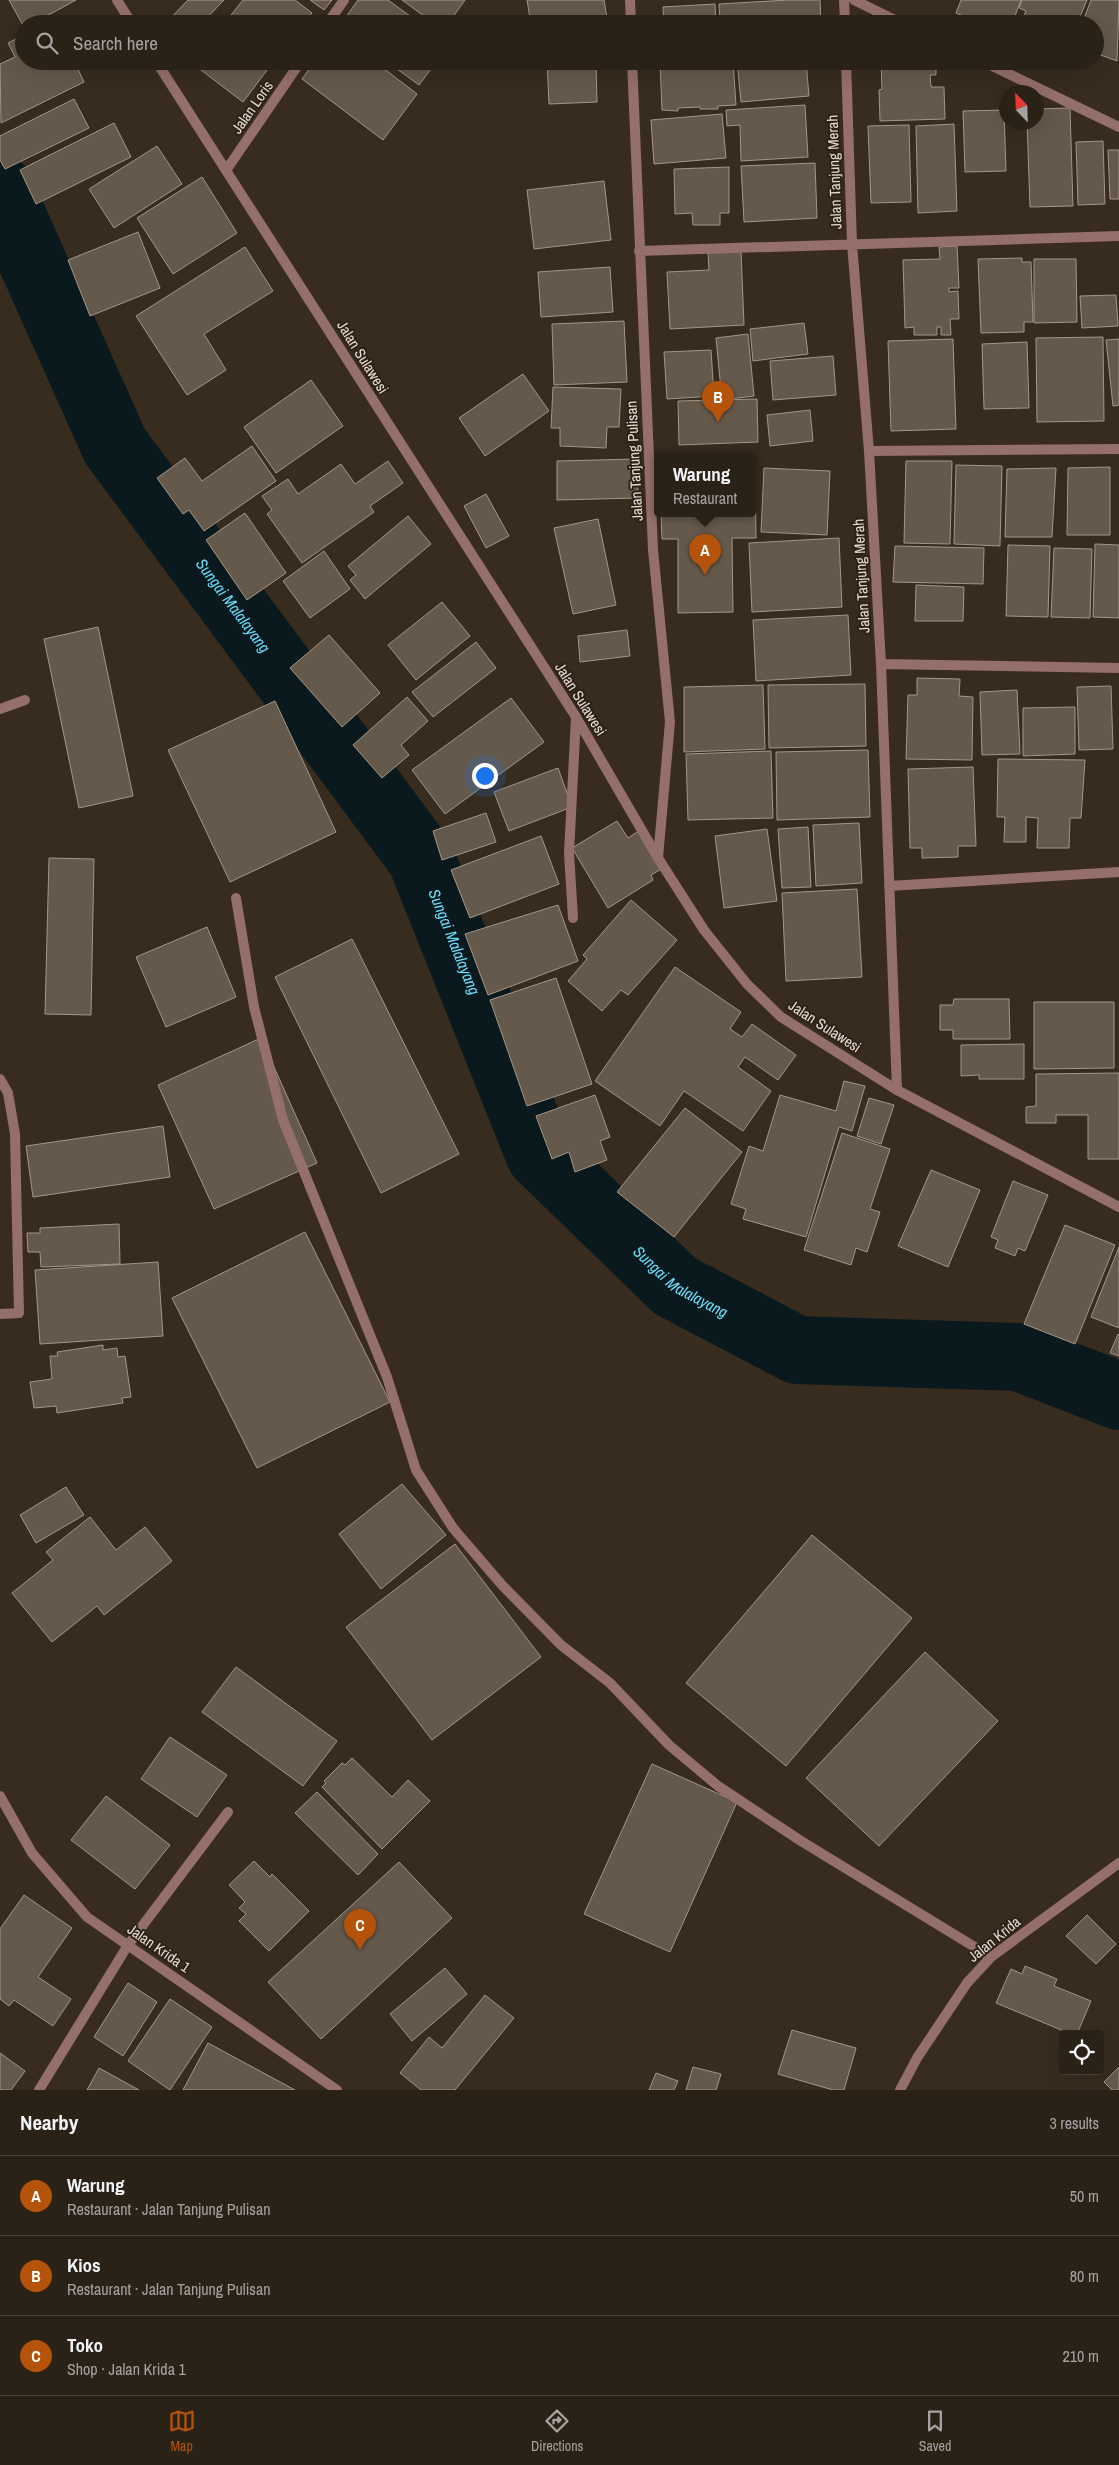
<!DOCTYPE html>
<meta charset="utf-8">
<style>
body{margin:0;font-family:"Archivo Narrow",sans-serif;background:#362e24;color:#f1f3f6}
.controls{position:absolute;right:15px;bottom:15px;display:grid;overflow:hidden;border-radius:5px;box-shadow:0 5px 20px #0002}
.controls button{width:45px;height:45px;display:grid;place-items:center;padding:0;border:0;border-bottom:1px solid #463e36;background:#2a2117;color:#f1f3f6;font:25px sans-serif}
.compass{position:absolute;left:999px;top:85px;width:45px;height:45px;border-radius:50%;background:#2a2117;box-shadow:0 5px 20px #0002;rotate:337deg}
.you{position:absolute;left:484px;top:775px;width:18px;height:18px;margin:-12px;border:4px solid #fff;border-radius:50%;background:#1a73e8;box-shadow:0 0 0 8px #1a73e833}
.badge{display:grid;place-items:center;width:32px;height:32px;border-radius:50%;background:#b45309;color:#fff;font-size:16px;font-weight:700}
.pin{position:absolute;translate:-50% -41px;filter:drop-shadow(0 1px 2px #0008)}
.pin::after{content:'';position:absolute;top:26px;width:18px;height:15px;background:inherit;clip-path:polygon(0 0,100% 0,50% 100%)}
.popup{position:absolute;left:654px;top:452px;width:102px;height:65px;box-sizing:border-box;display:grid;place-content:center;border-radius:5px;background:#2a2117;filter:drop-shadow(0 1px 4px #0005);font-size:16px;white-space:nowrap;color:#a5a3a1}
.popup b{font-size:19px;color:#f1f3f6}
.popup::after{content:'';position:absolute;left:50%;top:100%;margin-left:-10px;border:10px solid transparent;border-top-color:#2a2117}
.list{margin:0;padding:0;list-style:none}
h2{display:flex;justify-content:space-between;align-items:center;height:65px;margin:0;padding:0 20px;font-size:21px}
h2 small{font-size:16px;font-weight:400;color:#a5a3a1}
.list li{display:grid;grid-template-columns:32px 1fr auto;gap:15px;align-items:center;box-sizing:border-box;height:80px;padding:0 20px;border-top:1px solid #463e36}
.list b{display:block;font-size:19px;white-space:nowrap}
.list p{margin:0;font-size:16px;white-space:nowrap;color:#a5a3a1}
.list em{font-size:16px;font-style:normal;color:#a5a3a1}
.icon{flex:none;width:28px;height:28px;fill:none;stroke:currentColor;stroke-width:2;stroke-linecap:round;stroke-linejoin:round}
.map{position:relative;flex:none;width:1119px;height:2090px;overflow:hidden}
.search{position:absolute;background:#2a2117;box-shadow:0 5px 20px #0002;left:15px;right:15px;top:15px;height:55px;display:flex;align-items:center;gap:12px;box-sizing:border-box;padding:0 18px;border-radius:28px;color:#a5a3a1;font-size:19px}
.sheet{height:305px;background:#2a2117}
nav{display:flex;justify-content:space-around;align-items:center;box-sizing:border-box;height:70px;border-top:1px solid #463e36;background:#2a2117;font-size:14px;color:#a5a3a1}
nav a{display:grid;justify-items:center;gap:2px}
nav .on{color:#b45309}
.map>svg:first-child{display:block}
.lines{fill:none;stroke-linecap:round;stroke-linejoin:round}
.river{stroke:#0a191d;stroke-width:68}
.building{fill:#65594b;stroke:#a59787}
.minor{stroke:#956f69;stroke-width:10}
.tertiary{stroke:#956f69;stroke-width:10}
.labels{text-anchor:middle;dominant-baseline:central;stroke-width:4;stroke-linejoin:round;paint-order:stroke}
.street-label{font-size:15px;fill:#e4dbd4;stroke:#2e2216}
.water-label{font-size:16px;font-style:italic;fill:#6bdcfa;stroke:#2e2216}
</style>
<div class="map">
<svg width="1119" height="2090" viewBox="0 0 1119 2090">
<rect width="100%" height="100%" fill="#382c1f"/>
<g class="lines">
<path class="river" id="s1" d="M0,189l115,257 306,412 119,297 135,131 122,64 222,7 100,39"/>
</g>
<path class="building" d="M9,0h67l-44,24h-8v3z
M188,0h36l-23,24h-36z
M243,0h52l17,13 -9,11h-79z
M310,0h22l-8,10z
M358,0h30l33,24h-80z
M402,0h63l-17,24h-13z
M527,0h77l4,24h-77z
M788,0h32l1,24h-101l-1,-20z
M961,0h60l-9,24h-30l-26,-11z
M1022,0h65l-10,24h-57l6,-13 -7,-3z
M1091,0h28l-2,61 -22,-8v-29h-13z
M715,4l1,20h-52l-1,-17z
M24,35v26h50l10,21 -83,41 -1,-59 15,-7 -7,-14z
M195,61h79l-31,41 -50,-38z
M315,61h59l43,33 -34,46 -81,-61z
M386,61h51l-18,24z
M547,61h49l1,41 -48,2z
M660,61h73l3,44 -18,1v3h-18v-2l-22,1v3l-16,-1z
M737,61h69l3,35 -68,6z
M881,61h55v14h-6l1,12h13l1,32 -65,2 -1,-31 3,-1z
M74,99l15,29 -84,41 -5,-9v-24z
M805,105l3,52 -67,4 -1,-36 -13,1 -1,-16z
M1070,108l3,98 -43,1 -3,-85h9v-13z
M1004,110l2,61 -41,1 -2,-61z
M722,114l4,44 -72,6 -3,-44z
M114,123l17,34 -95,47 -16,-34z
M954,124l3,87 -39,2 -2,-87z
M909,125l2,77 -40,1 -3,-77z
M1103,141l2,63 -27,1 -2,-63z
M157,146l25,38 -68,44 -25,-39z
M1108,150h11v49h-9z
M815,163l2,55 -73,4 -3,-56z
M729,167v46h-9v12h-27l-1,-12 -17,1 -1,-45z
M202,177l35,56 -64,41 -36,-56z
M604,181l7,59 -77,9 -7,-59z
M138,232l22,56 -70,28 -22,-56z
M957,246l2,42h-10v4l9,-1 1,28h-9l1,16h-10v-8h-4v8h-23v-8l-9,1 -2,-68 37,-1 -1,-12z
M245,247l28,44 -69,43 22,36 -39,25 -51,-79z
M741,251l3,74 -74,4 -3,-57 42,-2 -1,-17z
M1022,258v4h9l2,60h-9v10l-43,1 -3,-74z
M1034,259h42l1,63 -43,1z
M610,267l3,45 -72,5 -3,-45z
M1116,295l2,31 -36,2 -2,-32z
M624,321l3,61 -73,3 -2,-61z
M804,323l4,31 -55,7 -3,-32z
M748,334l6,62 -32,4 -6,-62z
M1103,337l1,84 -67,1 -1,-84z
M953,339l3,90 -65,2 -3,-90z
M1119,339v66l-6,1 -7,-66z
M1027,342l2,66 -45,1 -2,-65z
M711,350l3,46 -47,3 -3,-47z
M833,356l3,39 -63,5 -3,-39z
M523,374l26,37 -64,45 -26,-38z
M311,380l32,46 -67,47 -32,-46z
M553,387l68,2 -2,38h-12l-1,21 -46,-2v-18h-9z
M757,399l1,43 -79,3 -1,-44z
M810,410l3,31 -43,5 -3,-31z
M252,446l24,35 -72,50 -15,-21 -6,4 -26,-36 28,-20 17,23z
M637,459l1,39 -81,2v-39z
M388,461l15,22 -33,23 4,6 -72,51 -35,-49 5,-4 -10,-14 26,-17 10,15 43,-30 14,20z
M906,461h46l-2,83 -46,-1z
M956,465l46,1 -2,80 -46,-2z
M1110,467v68h-43l1,-67z
M764,468l66,3 -3,64 -66,-3z
M1056,468l-4,69h-47l2,-68z
M752,469h3l1,69h-24l1,74 -55,1v-74h-16l-1,-25h91z
M486,494l23,42 -23,12 -22,-42z
M245,513l41,60 -39,27 -41,-60z
M408,516l23,28 -66,55 -15,-19 6,-5 -8,-9z
M598,519l18,86 -43,9 -19,-86z
M839,538l3,69 -90,5 -3,-69z
M1095,544l24,1v73l-26,-1z
M1008,545l42,1 -2,71 -42,-1z
M895,546l89,2 -1,36 -90,-2z
M1054,548l38,1 -2,69 -39,-1z
M324,551l26,38 -40,29 -27,-37z
M916,585l48,2 -1,34h-48z
M442,602l28,34 -54,44 -28,-35z
M848,615l3,60 -95,6 -3,-61z
M98,627l35,169 -54,12 -35,-169z
M627,630l3,26 -50,6 -2,-26z
M329,635l51,58 -38,34 -52,-59z
M476,642l20,26 -63,49 -21,-25z
M917,678l43,1 -1,17 14,1 -1,63 -66,-1 2,-64h9z
M865,684l1,62 -97,2 -1,-63z
M763,685l2,64 -81,3v-65z
M1111,686l2,63 -34,1 -2,-63z
M1017,690l3,64 -38,1 -2,-63z
M407,697l21,24 -27,24 8,10 -27,23 -29,-33z
M511,698l33,44 -99,72 -33,-44z
M275,701l61,131 -106,50 -62,-132z
M1075,707v47l-52,2v-48z
M868,750l2,67 -93,3 -1,-68z
M771,751l2,67 -85,2 -2,-66z
M998,759l87,1 -4,58h-11l-1,30h-32l1,-30 -12,-1v25h-22l1,-25h-8z
M973,767l3,79h-18v11l-36,1v-10h-12l-2,-79z
M558,768l14,39 -63,24 -15,-39z
M486,813l10,29 -54,18 -9,-29z
M617,821l11,17 12,-8 23,38 -12,7 2,5 -45,28 -36,-60z
M859,823l3,60 -46,3 -3,-61z
M808,827l3,60 -29,1 -4,-59z
M767,829l10,72 -53,7 -9,-72z
M541,836l18,48 -89,34 -19,-48z
M49,858l45,1 -3,156 -46,-1z
M857,889l5,88 -76,4 -4,-88z
M631,900l46,40 -49,55 -7,-5 -19,21 -34,-30 19,-22 -4,-4z
M558,905l20,56 -90,34 -23,-61z
M207,927l29,70 -70,30 -30,-70z
M352,939l107,215 -78,39 -106,-216z
M675,967l66,45 -11,17 12,8 10,-13 44,31 -18,25 -33,-23 -7,10 33,24 -28,40 -59,-40 -24,35 -65,-45z
M556,978l36,106 -65,22 -37,-106z
M954,999h55l1,40h-57v-9h-13v-25h13z
M1034,1002h80v66l-80,1z
M261,1038l56,125 -103,46 -56,-124z
M1024,1044v35h-45v-4l-18,1v-31z
M1119,1073v86h-31v-44h-32v8h-30v-16l10,-1v-32z
M844,1081l21,5 -13,45 -13,-4 -33,110 -63,-18 3,-10 -15,-5 18,-58 14,5 17,-56 56,16z
M595,1095l15,42 -10,4 7,19 -32,12 -6,-20 -17,7 -16,-43z
M869,1098l25,7 -13,39 -24,-8z
M685,1108l57,44 -68,85 -57,-45z
M163,1126l7,51 -137,20 -7,-51z
M842,1133l48,16 -20,60 10,3 -13,40 -11,-4 -5,17 -47,-15z
M931,1170l49,20 -32,77 -50,-21z
M1013,1181l35,14 -23,56 -7,-3 -3,8 -20,-8 3,-8 -7,-3z
M119,1224l1,40 -79,3 -1,-15h-12l-1,-19h13v-5z
M1065,1225l50,20 -40,99 -51,-20z
M305,1232l85,170 -133,66 -85,-170z
M1119,1247v81l-28,-11z
M158,1262l5,74 -123,8 -5,-74z
M1118,1334l1,1v21l-9,-3z
M103,1345v5l14,-2 1,9 7,-1 6,41 -9,1 1,5 -66,10 -1,-7 -22,2 -4,-26 22,-3 -2,-23h8l-1,-4z
M402,1484l44,51 -65,54 -42,-55z
M66,1487l18,28 -48,28 -16,-28z
M90,1517l26,33 29,-23 27,34 -68,54 -7,-9 -45,36 -40,-49 41,-33 -7,-8z
M812,1535l100,83 -126,148 -100,-83z
M455,1544l86,113 -109,83 -86,-113z
M925,1652l73,69 -119,125 -73,-68z
M236,1667l101,74 -34,45 -101,-74z
M170,1737l57,38 -30,42 -56,-38z
M352,1758l40,39 16,-17 22,21 -48,48 -60,-62 4,-4 -2,-2 18,-18 3,2z
M652,1764l85,38 -67,150 -86,-38z
M317,1792l61,62 -20,21 -63,-62z
M106,1796l64,49 -35,44 -64,-49z
M254,1861l16,16 2,-3 37,37 -40,40 -30,-30 7,-7 -7,-6 6,-6 -16,-17z
M399,1862l53,56 -131,121 -53,-57z
M24,1895l48,33 -34,49 33,22 -18,27 -39,-26 -5,6 -9,-7v-70z
M1087,1915l29,29 -20,20 -30,-28z
M1025,1966l32,13 -3,7 37,15 -14,33h-6l-75,-31 15,-34 11,5z
M445,1968l22,26 -55,47 -22,-27z
M128,1983l29,19 -34,54 -29,-19z
M485,1995l29,23 -59,72h-34l-21,-17 29,-36 13,11z
M170,1999l42,28 -42,63 -42,-29z
M792,2030l64,18 -12,42h-11l-55,-16z
M208,2043l87,47h-112z
M0,2053l25,18 -14,19h-11z
M693,2067l28,7 -5,16h-30z
M1119,2067v23h-7l-8,-8z
M99,2068l40,22h-52z
M656,2073l22,8 -4,9h-25z"/>
<g class="lines">
<path class="minor" d="M630,0l1,24
M844,0l1,24
M854,0l49,24
M327,24l17,-24
M632,61l21,489 17,172 -12,136
M846,61l6,183 17,207 12,213 16,426
M982,61l137,66
M227,169l74,-108
M639,251l480,-15
M869,451l250,-2
M881,664l238,4
M0,709l25,-9
M889,886l230,-14
M236,898l18,109 29,113 104,257 29,93 37,58 49,57 59,60 49,38 59,62 49,41 83,55 190,116
M573,918l-4,-65 7,-136
M0,1079l8,14 7,41 4,179 -19,1
M39,2090l89,-145 100,-133"/>
<path class="tertiary" d="M117,0l15,24
M156,61l420,656 82,141 46,72 43,54 34,33 116,73 222,117
M0,1796l32,57 55,64 250,173
M900,2090l17,-32 50,-75 24,-26 128,-94"/>
</g>
<g class="labels">
<g class="street-label">
<text transform="translate(252 107) rotate(-55)">Jalan Loris</text>
<text transform="translate(834 172) rotate(-92)">Jalan Tanjung Merah</text>
<text transform="translate(363 357) rotate(58)">Jalan Sulawesi</text>
<text transform="translate(634 461) rotate(-93)">Jalan Tanjung Pulisan</text>
<text transform="translate(861 576) rotate(-93)">Jalan Tanjung Merah</text>
<text transform="translate(581 699) rotate(58)">Jalan Sulawesi</text>
<text transform="translate(825 1026) rotate(33)">Jalan Sulawesi</text>
<text transform="translate(994 1939) rotate(-39)">Jalan Krida</text>
<text transform="translate(159 1948) rotate(35)">Jalan Krida 1</text>
</g>
<g class="water-label">
<text stroke="none"><textPath href="#s1" startOffset="480">Sungai Malalayang</textPath></text>
<text stroke="none"><textPath href="#s1" startOffset="885">Sungai Malalayang</textPath></text>
<text stroke="none"><textPath href="#s1" startOffset="1305">Sungai Malalayang</textPath></text>
</g>
</g>
</svg>
<div class="controls">
<button><svg class="icon" aria-label="locate" viewBox="0 0 24 24"><circle cx="12" cy="12" r="6"/><path d="M12 2v4M12 18v4M2 12h4M18 12h4"/></svg></button>
</div>
<svg class="compass" viewBox="-18 -18 36 36"><path d="M0-13l5 13h-10z" fill="#e53935"/><path d="M0 13l5-13h-10z" fill="#a5a3a1"/></svg>
<div class="you"></div>
<div class="pin badge" style="left:705px;top:575px">A</div>
<div class="popup"><b>Warung</b>Restaurant</div>
<div class="pin badge" style="left:718px;top:422px">B</div>
<div class="pin badge" style="left:360px;top:1950px">C</div>
<div class="search"><svg class="icon" aria-label="search" viewBox="0 0 24 24"><circle cx="10" cy="10" r="6"/><path d="M15 15l6 6"/></svg>Search here</div>
</div>
<section class="sheet">
<h2>Nearby<small>3 results</small></h2>
<ul class="list">
<li><span class="badge">A</span><div><b>Warung</b><p>Restaurant · Jalan Tanjung Pulisan</p></div><em>50 m</em></li>
<li><span class="badge">B</span><div><b>Kios</b><p>Restaurant · Jalan Tanjung Pulisan</p></div><em>80 m</em></li>
<li><span class="badge">C</span><div><b>Toko</b><p>Shop · Jalan Krida 1</p></div><em>210 m</em></li>
</ul>
</section>
<nav>
<a class="on"><svg class="icon" aria-label="map" viewBox="0 0 24 24"><path d="M3 6l6-2 6 2 6-2v14l-6 2-6-2-6 2zM9 4v14M15 6v14"/></svg>Map</a>
<a><svg class="icon" aria-label="directions" viewBox="0 0 24 24"><path d="M12 3l9 9-9 9-9-9zM9 14v-3h6M13 9l2 2-2 2"/></svg>Directions</a>
<a><svg class="icon" aria-label="saved" viewBox="0 0 24 24"><path d="M7 4h10v16l-5-4-5 4z"/></svg>Saved</a>
</nav>
